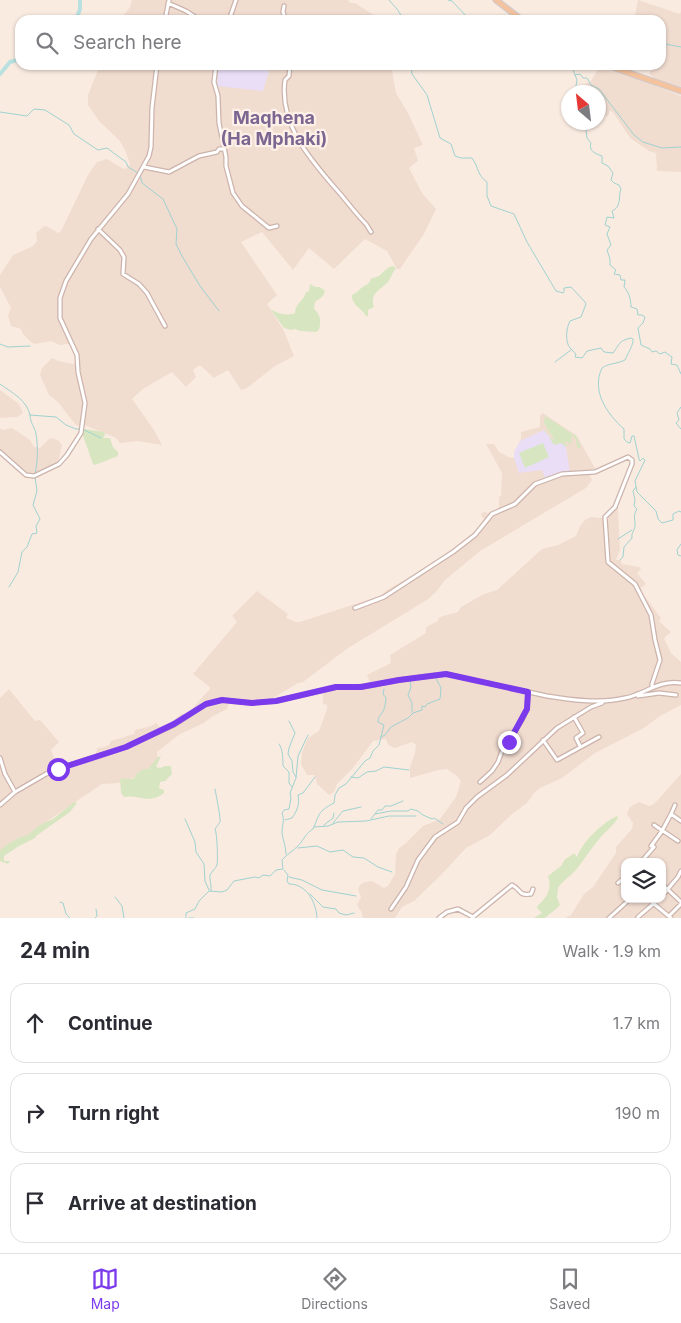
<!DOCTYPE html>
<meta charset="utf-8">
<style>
body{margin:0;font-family:Inter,sans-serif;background:#f7f7f7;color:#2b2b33}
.controls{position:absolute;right:15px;bottom:15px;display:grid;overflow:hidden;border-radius:10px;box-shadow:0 1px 4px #0004}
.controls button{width:45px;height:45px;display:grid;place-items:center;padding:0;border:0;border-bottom:1px solid #e1e1e2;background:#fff;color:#2b2b33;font:25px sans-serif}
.compass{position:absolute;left:561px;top:85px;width:45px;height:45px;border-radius:50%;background:#fff;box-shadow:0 1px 4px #0004;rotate:332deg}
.stop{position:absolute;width:15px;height:15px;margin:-11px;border:4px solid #7c3aed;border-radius:50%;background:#fff}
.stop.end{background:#7c3aed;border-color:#fff;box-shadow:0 1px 5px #0008}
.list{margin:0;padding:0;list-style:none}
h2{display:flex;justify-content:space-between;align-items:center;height:65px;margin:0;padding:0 20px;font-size:21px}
h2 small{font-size:16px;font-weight:400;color:#7c7c81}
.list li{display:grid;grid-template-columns:32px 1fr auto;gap:15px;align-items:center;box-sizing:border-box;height:80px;margin:0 10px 10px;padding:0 10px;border:1px solid #e1e1e2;border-radius:15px}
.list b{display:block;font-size:19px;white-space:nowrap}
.list em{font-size:16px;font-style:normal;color:#7c7c81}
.icon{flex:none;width:28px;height:28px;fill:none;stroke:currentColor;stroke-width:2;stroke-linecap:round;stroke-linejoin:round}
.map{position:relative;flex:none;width:681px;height:918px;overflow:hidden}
.search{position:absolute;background:#fff;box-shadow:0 1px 4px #0004;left:15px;right:15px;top:15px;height:55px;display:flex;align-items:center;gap:12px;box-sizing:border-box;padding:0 18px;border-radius:15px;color:#7c7c81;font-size:19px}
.sheet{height:335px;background:#fff}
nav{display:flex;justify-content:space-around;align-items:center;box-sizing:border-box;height:70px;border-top:1px solid #e1e1e2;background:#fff;font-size:14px;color:#7c7c81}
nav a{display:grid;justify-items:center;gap:2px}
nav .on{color:#7c3aed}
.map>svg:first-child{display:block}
.residential{fill:#f1dcd0;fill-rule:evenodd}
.education{fill:#e9def6}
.green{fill:#d7e6c1}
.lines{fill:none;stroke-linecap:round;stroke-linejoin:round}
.stream{stroke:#9fd2d0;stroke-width:1}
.river{stroke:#b8e1df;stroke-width:4}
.minor-casing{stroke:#ccb4ac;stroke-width:5.5}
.major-casing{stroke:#d4cac9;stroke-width:7}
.minor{stroke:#fff;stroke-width:3}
.major{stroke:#f4c39e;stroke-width:4.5}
.route{stroke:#7c3aed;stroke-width:6}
.labels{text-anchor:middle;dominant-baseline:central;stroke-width:4.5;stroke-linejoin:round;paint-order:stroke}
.quarter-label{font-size:18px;font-weight:bold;fill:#7b6692;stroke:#fdf0e7}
</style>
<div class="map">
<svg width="681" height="918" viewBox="0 0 681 918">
<rect width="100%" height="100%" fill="#faebe1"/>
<path class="residential" d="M132,0h216l2,3h5l17,11 3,6h-255l10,-13z
M638,0l42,14 1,-3v77l-23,-7 -9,-7 4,-9h8v-45h-27z
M100,65h291l5,28 12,20 15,32 -9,3 4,13 -9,7 13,25 14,16 -12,25 -24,35h-3l-10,-18 -22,-12 -31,30 -25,-21 -16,22 -31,-38 -21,10 36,53 -10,9 16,25 11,27 -19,10 -28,22 -6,2 -13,-20 -14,8 -14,-13 -7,5 3,7 -10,10 -14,-15 -29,17 -11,10 22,31 8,15 -24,-4 -18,2 -4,-5 -7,-3 -25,-10 -3,-1 -1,3 -5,-3 -17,-22 -9,-7 -9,-20 2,-7 10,-10 6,3 22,4 -1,-9 -5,-13 -14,2 -9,-4 -16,3 -3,-1 -9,-9 -2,-5 -10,-3 -3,-10 3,-8 -11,-21v-12l13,-20 20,-9 4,-5 -1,-8 6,-5 2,-2 4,1 10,6 3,-2 28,-58 8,-11 10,-3 15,9 4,1 4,-5 -5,-14 -6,-10 -20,-19 -11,-16v-10z
M600,66l14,6 17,4 50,20v76l-24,-1 -1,-18 -7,-2 -19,-13 -17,-26 -3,-1 -2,5 -9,-1 -1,-23h-13l-3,-6 9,-5z
M0,390l19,14 4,9 -6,4 -17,1z
M543,413l34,23 19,34 -8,2 4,8 -6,8 -106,63 -35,29 -9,12 -9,8 -79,48 -45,34 -5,1 -28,17 -27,1 -1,4 -13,-1 -2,5 -14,7 -9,7 -24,11 -23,18 1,9 -20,15 -20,7 -16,1 -53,36 -20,16 -29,16v-154l9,-9 26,32 5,-1 19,22 -8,8 4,10 6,5 35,-10 1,-7 7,-1 5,-2 2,-4 23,-7 1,-4 16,-4 5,-3 4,4 8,-2 13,-11h6l23,-25v-2l-17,-13 44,-52 -5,-6 25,-25 31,23 -2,4 10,4h4l80,-26 7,-6 37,-21 44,-31 14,-12 2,-7 -3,-4 2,-3 5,1 11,-4v-12l2,-1 1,-23 -16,-29h8l5,8 9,5 6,1v-6l7,-13v-7l19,-5v-12z
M0,428l3,2 9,-2 18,12 4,7 6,1 10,-10 8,2 4,5 -4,18 -20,11 1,3 -5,2 -10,-3 -24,-21z
M613,506l5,1v3l2,40 -4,10h5l1,4 17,3 2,2 -4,4 9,11 -5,4 2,6 18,24 -2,3 12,11 -7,6 7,15 10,9v43l-21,11 -16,12 -49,25 -33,25 -22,10 -6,5 -7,10 -15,11 -22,21 -24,13 -25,27 -27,26 -12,6 -7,11h-32l-1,-5 -5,-8 4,-8 -3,-8 2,-4 5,-3 7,-1 12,7 4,-2 7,-12 1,-20 3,-6 7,-5 17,-17 17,-7 16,-22 5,-16 -4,-5 -10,-7 -9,1 -28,8v-11l5,-14 1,-8 -4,-3 -17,6 -7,-3 -2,-6 -13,2 -20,27 -16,16 -3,8 -5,3 -12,-11 -2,-9h-8l-6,-11 1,-12 6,-14 11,-7 8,-22v-4l-4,-1v-11l13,-5 20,1v-5l14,-2 -3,-7 24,-12 -1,-8 36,-22v-6l12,-6 1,-3 4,-2 15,-4 3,-5 23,-13 13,-4 45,-41 16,-4 18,-9 4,-10 5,-6 6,-3 10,1z
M681,774v144h-116l6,-3 13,-21 9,-7 23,-34v-6l16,-18 1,-6 -6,-9 3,-7 9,-5 10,4 5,-2zM625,862h37v37h-37z"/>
<path class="education" d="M219,65h35l15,6 -6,20 -46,-5z
M544,430l11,14 10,-2 5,30 -12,1 -13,5 -3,-8 -23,3 -5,-15v-6l6,-11z"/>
<path class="green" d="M393,266l3,2c-4,5 -5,10 -8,14 -7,8 -19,11 -14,25l-6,3v6h-2c-4,-8 -15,-11 -14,-21 6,-2 8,-8 16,-11l4,-6c10,0 11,-10 21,-12z
M310,284l5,3h5l5,4 -2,5 -8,6 -1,7c7,6 7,13 5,21l-3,2 -16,-1 -5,-2 -4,1 -7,-2 -13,-18v-1c6,5 17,7 24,4 0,-10 9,-12 11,-21l3,-1z
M545,416l31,20 5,11 -4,1 -1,-8 -3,-4 -2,1 1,5 -2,2 -5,-3v3l3,1 -2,1h-2l-2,-3 -8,2 -8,-13 -3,-1h3l4,7 5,3 -11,-18z
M85,429l19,3 1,3 -2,3h7l3,9 5,5v4l-23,9 -2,-1 -11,-31z
M543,443l6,14 -24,11 -6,-15z
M161,756l-5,11 4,1 5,-2h6l1,8 -7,7 -5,1 -1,6 5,2v3c-15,12 -25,1 -40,4l-3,-4 -1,-14c7,-2 14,4 17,-6l7,-4h4l10,-12z
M74,802l3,1 -7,9 -34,24 -1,2 -16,8 -15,10v5h6l-2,3 -8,-3v-11l8,-6 12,-7 6,-1 14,-11 13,-6z
M617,816l1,2c-5,8 -12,13 -18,20 -8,9 -14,19 -21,28 -6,9 -15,13 -21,22l-1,9 3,8c-2,3 -11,9 -15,13h-11l8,-5 -5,-5v-2c10,-8 15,-17 11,-30l13,-10 4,-7 4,-2 5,-4 3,4c6,-16 25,-34 40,-41z"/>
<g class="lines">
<path class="stream" d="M389,0l8,9 7,11
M448,0l4,1 18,19
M661,45l4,-1 16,3
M411,65l1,9 15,21 13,43 11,6 4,12 6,2h11c7,10 5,17 15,24v14l4,10 23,8 13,28 29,49 7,2 1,-1v-4l7,-1 14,15 1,2 -5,13 -11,4c-4,7 -5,21 0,27 2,2 4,4 6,6l-1,3 7,1 5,-7 14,-3 3,4 9,1c7,-9 5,-12 18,-15l2,1c1,5 -6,16 -8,21 -8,4 -16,3 -23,8 -11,23 5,46 22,61v10l3,3 3,1 2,-7h2l5,23 1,2 3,-3 2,2 -10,21 2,11 19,19 2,8 4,4 11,-3v-6l6,-3 2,1
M546,65h5
M566,65l1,2h5l5,13 -1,6 4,6
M593,65h3
M575,75l5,-1 3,4h4l4,7 8,4 35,46 9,7 19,6 19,-1
M0,112l27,4 7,-7 11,1 24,15 5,9 24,16 9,-2 19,14 2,5 12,7 2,9 21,16 14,30 -1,15 6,12 18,30 19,25
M585,122l2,16 4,5c-3,8 5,11 11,13v7l6,3 5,7 -2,7 3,3 5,2 2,4c-3,7 1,18 -9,22l2,7 -7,-1 -2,8 5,2 -3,7 4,11 -4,5 3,9v6l6,5 -2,4 6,1 1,5h4l-1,7c5,5 7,13 7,20l6,2 1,6h4l3,2 -2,6 -5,5 3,17 9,4 2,3 4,-1 4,3 5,-2 7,5 -1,7 6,1 4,9
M0,344l8,3 22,-1
M555,362l16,-12
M0,384c11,8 27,16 30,31l26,2 10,8 10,4h6l19,9
M681,407l-4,6 2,7 -3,3 5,6
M30,415c0,8 5,12 6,19 2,12 2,27 -1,40
M618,539l14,-9
M681,544l-4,6 1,5 3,1
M620,560l3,-3 1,-10 8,-9c-1,-6 3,-7 3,-13 0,-6 -2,-10 2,-16l-3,-3 1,-6 -2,-9 3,-4
M9,587l9,-15 4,-20 5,-5 5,-13 5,-1 -1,-7 4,-7 -7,-14 4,-14 -2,-14
M410,681l1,6 -3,8 4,8v9
M289,721l6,12 -6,15 -1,6 4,7 1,11 3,5
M381,737l3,-12 -6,-3c0,-7 4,-7 6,-13 1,-3 2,-8 2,-11l-3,-4 1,-5
M279,744c4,5 4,16 4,22l6,6v11l3,4
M351,777l7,1 9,-6 9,-1 8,-4 25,3
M375,814l16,-3h17l3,-2 7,2 5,4 9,4 2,-1 9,6
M185,819l10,23 1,10 8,12 1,17 4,9
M371,819l7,-9h4l3,-4h6l12,-5
M285,820l7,-2c5,-7 8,-14 6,-23l5,-2 12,-16
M333,823l10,-12 18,-4
M324,825l9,-7 1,-5
M314,827l14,-1 10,-4 28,-1 23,-5h27
M298,848l19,-2 13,6 13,-2 10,7 11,1 14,9 14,5
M286,854c0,-7 -3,-14 -4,-21 0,-8 3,-12 0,-20l2,-3 5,-1 2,-11 -1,-5 6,-15 2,-22 10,-21
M284,870l4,5 -1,6 2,3c17,0 27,17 28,34
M289,877l13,3 20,10 34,6
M211,891c1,-5 -2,-12 -1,-16 2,-4 6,-7 7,-10 1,-4 0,-33 -2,-36 1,-1 4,-6 5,-7 1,-3 -4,-27 -5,-33
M310,894l13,13 13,2 3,4 7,2 8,-2
M115,897l7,9 2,12
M60,902l3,1 3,11 4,4
M95,918l2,-2 -1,-7
M186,918v-5l9,-4 4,-8 10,-10 13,1 5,-2 7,-9 21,-4 4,1 4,-3 7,1 6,-6 7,-1 -1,-9c5,-6 11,-9 17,-15 5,-6 7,-12 14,-16 7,-15 4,-17 21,-26l1,-8 4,-7 7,-4 19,-23 5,-3 3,-7 6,-6 2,-8 4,-2 6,-8 17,-9 5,-5 9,-3v-4l3,1 2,-3 13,-5 1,-11 -5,-10
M189,918h5"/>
<path class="river" d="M76,20l4,-11v-9
M0,74l10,-12 10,-3"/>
<g class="minor-casing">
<path id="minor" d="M168,3l18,8 14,9
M284,6l-1,6 3,8
M165,20l4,-20
M229,20l7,-20
M216,65l-2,17 4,14 1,27 7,34v9l7,27 9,13 27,22 8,-2
M290,65l-1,11 -4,4c-6,44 24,78 51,109 10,11 19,24 30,35l5,8
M138,67v-2
M144,167l25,5 30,-16 18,-4 2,-3h5
M98,229l22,21 4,7 -1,17 16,10 8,9 18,33
M0,452l26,23 8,1 25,-12 8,-9 14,-22 4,-30 -7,-31 -1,-17 -17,-37v-20l6,-17 25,-42 37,-45 21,-38 2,-9 1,-39 5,-43
M355,608l29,-11 69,-45 22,-17 17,-21 23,-10 20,-20 27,-10 33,-2 33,-15 4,3v4l-17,43 -10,10 3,45 27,22 16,31 4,25 5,20 -8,24v2
M637,694l1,2 21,-3 17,2
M574,717l9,16 -7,5 4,8
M543,740l14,20 42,-23
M0,758l5,16 10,18
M480,782l12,-11 6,-9 4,-11 20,-31 5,-11 1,-17
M0,805l15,-13 31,-18 20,-8 60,-19 48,-22 32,-21 16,-4 29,3 25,-2 61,-14h24l38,-7 47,-6 101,22c25,4 54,8 78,2 21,-4 32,-18 56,-15
M671,814l4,-9
M654,825l24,16
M641,862l13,-15 -3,-1 11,-15 9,-17 10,7
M618,883l7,-6
M662,884l19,18
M662,896l16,-19 3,-6
M648,899l23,19
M391,909l15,-22 12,-27 17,-23 23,-15 8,-14 11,-11 30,-22 50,-47 34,-21 11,-4 1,-2
M669,916l12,-12
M638,917l21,-18
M439,918l8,-6 11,-3 15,8 39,-32c10,5 6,11 19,9l2,-5
M609,918l21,-19"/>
</g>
<g class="major-casing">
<path id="major" d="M496,0l26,20
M606,65l75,26"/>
</g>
<use href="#minor" class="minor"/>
<use href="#major" class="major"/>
</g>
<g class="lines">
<path class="route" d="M58,769l68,-22 48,-23 32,-20 16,-4 30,3 24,-2 60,-14h25l38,-7 47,-6 82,18 -1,17 -18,33"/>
</g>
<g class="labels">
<g class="quarter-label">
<text x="274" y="117">Maqhena<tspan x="274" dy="21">(Ha Mphaki)</tspan></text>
</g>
</g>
</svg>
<div class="controls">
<button><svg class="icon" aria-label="layers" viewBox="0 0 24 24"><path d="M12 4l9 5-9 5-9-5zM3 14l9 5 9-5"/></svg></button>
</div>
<svg class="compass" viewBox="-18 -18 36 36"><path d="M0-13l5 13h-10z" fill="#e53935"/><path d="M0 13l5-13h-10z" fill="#7c7c81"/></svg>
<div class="stop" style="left:58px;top:769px"></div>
<div class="stop end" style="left:509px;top:742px"></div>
<div class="search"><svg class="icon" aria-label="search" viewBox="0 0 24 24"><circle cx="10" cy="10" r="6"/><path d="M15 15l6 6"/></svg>Search here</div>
</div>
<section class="sheet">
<h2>24 min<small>Walk · 1.9 km</small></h2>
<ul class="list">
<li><svg class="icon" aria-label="ahead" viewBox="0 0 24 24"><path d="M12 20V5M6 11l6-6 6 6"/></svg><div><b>Continue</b></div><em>1.7 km</em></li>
<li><svg class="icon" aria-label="right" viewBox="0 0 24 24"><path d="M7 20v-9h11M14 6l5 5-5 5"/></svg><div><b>Turn right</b></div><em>190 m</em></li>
<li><svg class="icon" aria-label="arrive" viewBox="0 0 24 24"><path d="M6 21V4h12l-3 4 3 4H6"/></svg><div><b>Arrive at destination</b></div></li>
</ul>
</section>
<nav>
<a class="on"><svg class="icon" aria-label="map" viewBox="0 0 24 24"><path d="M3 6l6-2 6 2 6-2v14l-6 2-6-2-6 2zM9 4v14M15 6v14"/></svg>Map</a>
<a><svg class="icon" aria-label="directions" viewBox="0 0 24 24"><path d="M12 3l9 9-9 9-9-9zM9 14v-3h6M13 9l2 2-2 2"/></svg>Directions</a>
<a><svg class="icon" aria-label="saved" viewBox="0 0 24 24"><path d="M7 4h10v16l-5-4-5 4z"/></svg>Saved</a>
</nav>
